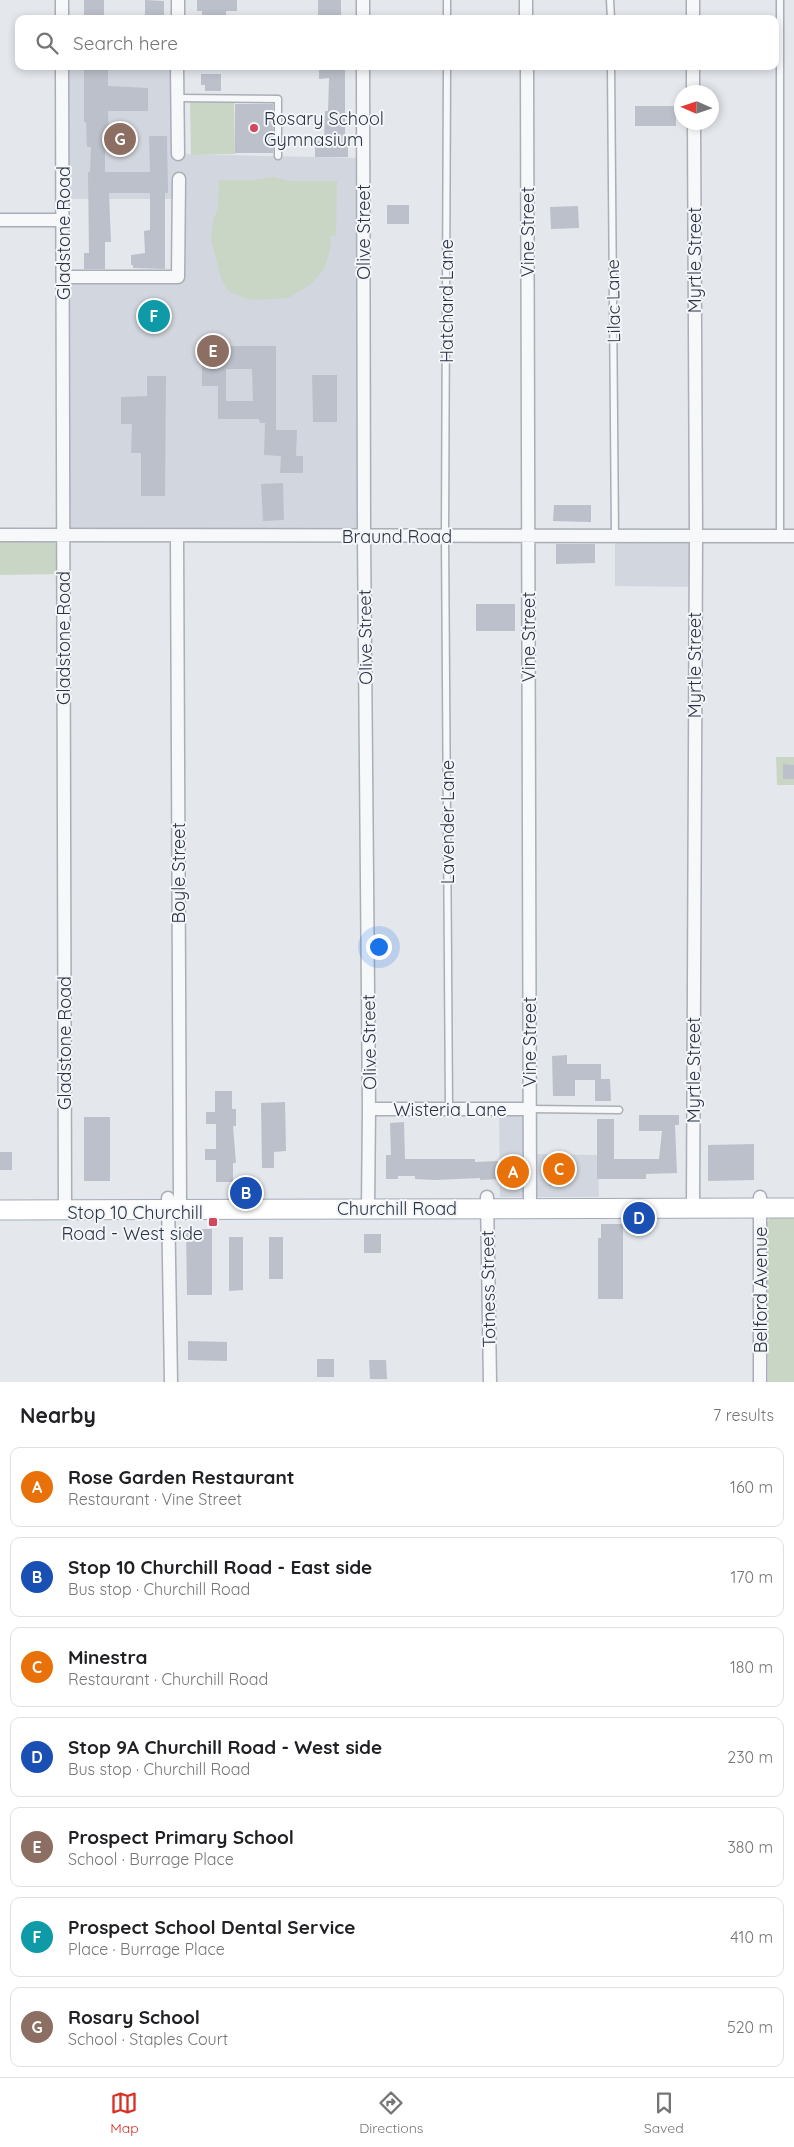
<!DOCTYPE html>
<meta charset="utf-8">
<style>
body{margin:0;font-family:Quicksand,sans-serif;background:#f2f2f2;color:#202124}
.compass{position:absolute;left:674px;top:85px;width:45px;height:45px;border-radius:50%;background:#fff;box-shadow:0 2px 8px #0003;rotate:273deg}
.you{position:absolute;left:378px;top:946px;width:18px;height:18px;margin:-12px;border:4px solid #fff;border-radius:50%;background:#1a73e8;box-shadow:0 0 0 8px #1a73e833}
.badge{display:grid;place-items:center;width:32px;height:32px;border-radius:50%;background:#d93025;color:#fff;font-size:16px;font-weight:700}
.pin{position:absolute;translate:-50% -50%;border:2px solid #fff;box-shadow:0 1px 5px #0006}
.list{margin:0;padding:0;list-style:none}
h2{display:flex;justify-content:space-between;align-items:center;height:65px;margin:0;padding:0 20px;font-size:21px}
h2 small{font-size:16px;font-weight:400;color:#757577}
.list li{display:grid;grid-template-columns:32px 1fr auto;gap:15px;align-items:center;box-sizing:border-box;height:80px;margin:0 10px 10px;padding:0 10px;border:1px solid #e0e0e0;border-radius:10px}
.list b{display:block;font-size:19px;white-space:nowrap}
.list p{margin:0;font-size:16px;white-space:nowrap;color:#757577}
.list em{font-size:16px;font-style:normal;color:#757577}
.icon{flex:none;width:28px;height:28px;fill:none;stroke:currentColor;stroke-width:2;stroke-linecap:round;stroke-linejoin:round}
.map{position:relative;flex:none;width:794px;height:1382px;overflow:hidden}
.search{position:absolute;background:#fff;box-shadow:0 2px 8px #0003;left:15px;right:15px;top:15px;height:55px;display:flex;align-items:center;gap:12px;box-sizing:border-box;padding:0 18px;border-radius:10px;color:#757577;font-size:19px}
.sheet{height:695px;background:#fff}
nav{display:flex;justify-content:space-around;align-items:center;box-sizing:border-box;height:70px;border-top:1px solid #e0e0e0;background:#fff;font-size:14px;color:#757577}
nav a{display:grid;justify-items:center;gap:2px}
nav .on{color:#d93025}
.map>svg:first-child{display:block}
.built{fill:#d2d6de}
.green{fill:#c9d6c5}
.building{fill:#bbc0ca;fill-rule:evenodd}
.lines{fill:none;stroke-linecap:round;stroke-linejoin:round}
.lane-casing{stroke:#a9aeb7;stroke-width:9}
.street-casing{stroke:#a9aeb7;stroke-width:15}
.primary-casing{stroke:#a3abb8;stroke-width:21}
.lane{stroke:#f7f8fa;stroke-width:6}
.street{stroke:#f7f8fa;stroke-width:12}
.primary{stroke:#fff;stroke-width:19}
.poi-dot{fill:#d1495b;stroke:#f4f6f9;stroke-width:2}
.labels{text-anchor:middle;dominant-baseline:central;stroke-width:4;stroke-linejoin:round;paint-order:stroke}
.poi-label{font-size:18px;fill:#2b3445;stroke:#f4f6f9;text-anchor:start}
.street-label{font-size:18px;fill:#2b3445;stroke:#f4f6f9}
</style>
<div class="map">
<svg width="794" height="1382" viewBox="0 0 794 1382">
<rect width="100%" height="100%" fill="#e4e7ec"/>
<path class="built" d="M62,66h115l1,88 185,4 1,378h-301v-259h115v-78h-115z
M696,536l-1,51 -80,-1v-49z
M499,1109h31v45l68,1 1,42h-99z"/>
<path class="green" d="M190,102h44l1,52 -44,1z
M274,177l16,4h47l-1,55h-5l-1,14 -6,19 -14,16 -22,13 -32,2 -12,-2 -16,-7 -7,-13 -10,-39 2,-19 5,-12 1,-28h33z
M0,535l63,1v38l-63,1z
M776,757h18v28h-17z
M794,1215v167h-26l-1,-159 3,-6z"/>
<path class="building" d="M84,0h20v18h-20z
M145,0l19,1v16h-19z
M197,0h40v11h-11v8h-24v-8h-5z
M318,0h23v19h-23z
M84,66h24v20l40,2v23h-40l1,36h-4v25h45l-1,-36h18l1,57h-3v76l-32,-1v-3h-2v-10l14,-2 -1,-22 6,-1v-37h-41l2,49h-6v27h-21v-16h5l-1,-81h2l1,-25h-4l-1,-25h-2z
M319,66h26v75h3v16h-33v-16h9l1,-30h3l1,-33 -10,1z
M201,74h20v17h-16v-6h-4z
M235,104h38v49h-38z
M635,106h41v20h-41z
M387,205h22v19h-22z
M578,206l1,22 -28,1 -1,-22z
M143,307l23,1v16h-24z
M202,346h74v84h21l-1,26h7v17h-23l1,-17 -17,-1 1,-32h-5l-1,-4h-41v-33h-16zM226,369h26l1,32h-27z
M312,375h25v47h-24z
M147,376h19l-1,120h-24v-43h-10l1,-29h-11v-27l26,-1z
M283,483l1,37 -21,1 -2,-37z
M554,505h37v17l-38,-1z
M556,544h39v19l-39,1z
M476,604h39v27h-39z
M783,764l11,1v14h-11z
M567,1055v9h34v15h9l1,22h-16v-21h-20v16h-22l-1,-40z
M215,1091h17v18h4v17h-3l3,37h-3v19h-17v-22h-11v-11h11v-25h-10v-12h9z
M285,1102l1,49 -12,1v16h-12l-1,-65z
M639,1115h40v10h-4l2,48 -31,1v5h-49v-60h17v40h45l3,-28h-23z
M84,1117h26v64h-26z
M404,1122l1,37h70v3l23,-1v3l17,-1 -1,-5h8v30h-14v-3h-7l-1,-6 -20,1v-2l-45,2 -20,-1v-3h-17v3h-12v-24h5l-1,-32z
M754,1144v36l-46,1v-36z
M0,1152h12v18h-12z
M567,1154v32h-18l-1,-31z
M601,1224h22v75h-25v-61h3z
M186,1229h26v66h-25z
M364,1234h17v19h-17z
M229,1237h14v53l-14,1z
M269,1237h14v42h-14z
M188,1341l39,1v19l-39,-1z
M317,1359h17v18h-17z
M369,1360h17l1,19h-17z"/>
<g class="lines">
<g class="lane-casing">
<path id="lane" d="M610,0l1,19
M780,0v536
M447,19v-19
M447,66l-2,470 4,573
M611,66l4,471
M178,98l100,1v57
M530,1109l89,1"/>
</g>
<g class="street-casing">
<path id="street" d="M62,0v19
M526,0v19
M693,0v19
M178,19v-19
M363,19v-19
M62,66l3,1144
M177,66l1,88
M363,66l1,470 5,573 -1,99
M527,66l3,1141
M693,66v26
M0,220h63
M63,277h115l1,-98
M0,535l794,1
M177,536l3,673
M369,1109h161
M487,1197l3,185
M168,1198l3,184
M693,1208l3,-672 -2,-414
M760,1382v-185"/>
</g>
<g class="primary-casing">
<path id="primary" d="M0,1210l794,-2"/>
</g>
<use href="#lane" class="lane"/>
<use href="#street" class="street"/>
<use href="#primary" class="primary"/>
</g>
<g class="poi-dot">
<circle cx="254" cy="128" r="5"/>
<rect x="208" y="1217" width="10" height="10" rx="2.5"/>
</g>
<g class="labels">
<g class="poi-label">
<text x="264" y="118">Rosary School<tspan x="264" dy="21">Gymnasium</tspan></text>
<text x="203" y="1212" text-anchor="end">Stop 10 Churchill<tspan x="203" dy="21">Road - West side</tspan></text>
</g>
<g class="street-label">
<text transform="translate(363 232) rotate(-90)">Olive Street</text>
<text transform="translate(527 232) rotate(-90)">Vine Street</text>
<text transform="translate(63 233) rotate(-90)">Gladstone Road</text>
<text transform="translate(694 260) rotate(-90)">Myrtle Street</text>
<text transform="translate(446 301) rotate(-90)">Hatchard Lane</text>
<text transform="translate(613 301) rotate(-91)">Lilac Lane</text>
<text x="397" y="536">Braund Road</text>
<text transform="translate(365 637) rotate(-91)">Olive Street</text>
<text transform="translate(528 637) rotate(-90)">Vine Street</text>
<text transform="translate(63 638) rotate(-90)">Gladstone Road</text>
<text transform="translate(694 665) rotate(-90)">Myrtle Street</text>
<text transform="translate(447 822) rotate(-90)">Lavender Lane</text>
<text transform="translate(178 873) rotate(-90)">Boyle Street</text>
<text transform="translate(369 1042) rotate(-91)">Olive Street</text>
<text transform="translate(529 1042) rotate(-90)">Vine Street</text>
<text transform="translate(64 1043) rotate(-90)">Gladstone Road</text>
<text transform="translate(693 1070) rotate(-90)">Myrtle Street</text>
<text x="450" y="1109">Wisteria Lane</text>
<text x="397" y="1208">Churchill Road</text>
<text transform="translate(488 1289) rotate(-91)">Totness Street</text>
<text transform="translate(760 1290) rotate(-90)">Belford Avenue</text>
</g>
</g>
</svg>
<svg class="compass" viewBox="-18 -18 36 36"><path d="M0-13l5 13h-10z" fill="#e53935"/><path d="M0 13l5-13h-10z" fill="#757577"/></svg>
<div class="you"></div>
<div class="pin badge" style="left:513px;top:1172px;background:#e8710a">A</div>
<div class="pin badge" style="left:246px;top:1193px;background:#1a4fb4">B</div>
<div class="pin badge" style="left:559px;top:1169px;background:#e8710a">C</div>
<div class="pin badge" style="left:639px;top:1218px;background:#1a4fb4">D</div>
<div class="pin badge" style="left:213px;top:351px;background:#8d6e63">E</div>
<div class="pin badge" style="left:154px;top:316px;background:#0f9aa8">F</div>
<div class="pin badge" style="left:120px;top:139px;background:#8d6e63">G</div>
<div class="search"><svg class="icon" aria-label="search" viewBox="0 0 24 24"><circle cx="10" cy="10" r="6"/><path d="M15 15l6 6"/></svg>Search here</div>
</div>
<section class="sheet">
<h2>Nearby<small>7 results</small></h2>
<ul class="list">
<li><span class="badge" style="background:#e8710a">A</span><div><b>Rose Garden Restaurant</b><p>Restaurant · Vine Street</p></div><em>160 m</em></li>
<li><span class="badge" style="background:#1a4fb4">B</span><div><b>Stop 10 Churchill Road - East side</b><p>Bus stop · Churchill Road</p></div><em>170 m</em></li>
<li><span class="badge" style="background:#e8710a">C</span><div><b>Minestra</b><p>Restaurant · Churchill Road</p></div><em>180 m</em></li>
<li><span class="badge" style="background:#1a4fb4">D</span><div><b>Stop 9A Churchill Road - West side</b><p>Bus stop · Churchill Road</p></div><em>230 m</em></li>
<li><span class="badge" style="background:#8d6e63">E</span><div><b>Prospect Primary School</b><p>School · Burrage Place</p></div><em>380 m</em></li>
<li><span class="badge" style="background:#0f9aa8">F</span><div><b>Prospect School Dental Service</b><p>Place · Burrage Place</p></div><em>410 m</em></li>
<li><span class="badge" style="background:#8d6e63">G</span><div><b>Rosary School</b><p>School · Staples Court</p></div><em>520 m</em></li>
</ul>
</section>
<nav>
<a class="on"><svg class="icon" aria-label="map" viewBox="0 0 24 24"><path d="M3 6l6-2 6 2 6-2v14l-6 2-6-2-6 2zM9 4v14M15 6v14"/></svg>Map</a>
<a><svg class="icon" aria-label="directions" viewBox="0 0 24 24"><path d="M12 3l9 9-9 9-9-9zM9 14v-3h6M13 9l2 2-2 2"/></svg>Directions</a>
<a><svg class="icon" aria-label="saved" viewBox="0 0 24 24"><path d="M7 4h10v16l-5-4-5 4z"/></svg>Saved</a>
</nav>
